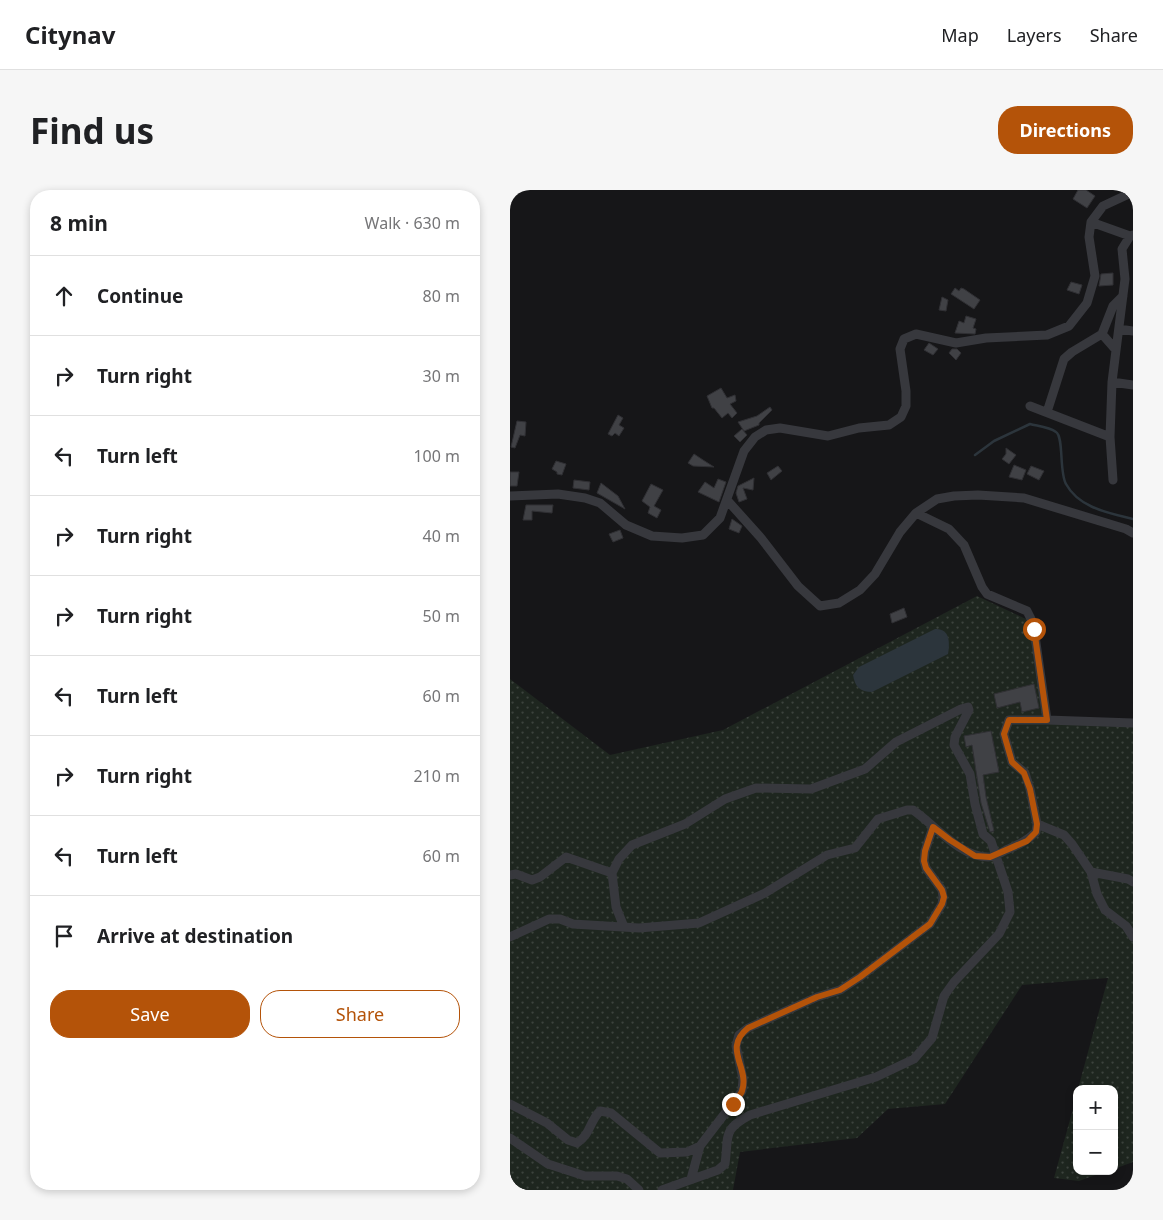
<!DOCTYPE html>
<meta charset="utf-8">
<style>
body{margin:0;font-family:"Noto Sans",sans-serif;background:#f6f6f6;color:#202124}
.controls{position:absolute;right:15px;bottom:15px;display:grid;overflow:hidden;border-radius:10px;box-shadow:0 2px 8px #0003}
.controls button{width:45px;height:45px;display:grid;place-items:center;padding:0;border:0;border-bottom:1px solid #e0e0e0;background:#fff;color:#202124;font:25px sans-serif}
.stop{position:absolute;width:15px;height:15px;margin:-11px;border:4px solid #b45309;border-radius:50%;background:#fff}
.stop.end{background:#b45309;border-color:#fff;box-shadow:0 1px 5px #0008}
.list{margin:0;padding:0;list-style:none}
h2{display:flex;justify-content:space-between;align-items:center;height:65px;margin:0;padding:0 20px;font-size:21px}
h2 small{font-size:16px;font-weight:400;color:#757577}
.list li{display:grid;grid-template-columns:32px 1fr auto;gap:15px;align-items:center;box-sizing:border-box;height:80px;padding:0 20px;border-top:1px solid #e0e0e0}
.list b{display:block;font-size:19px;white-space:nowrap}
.list em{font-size:16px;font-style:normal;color:#757577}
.actions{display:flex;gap:10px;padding:15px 20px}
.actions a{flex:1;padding:11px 0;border:1px solid #b45309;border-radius:20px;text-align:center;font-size:18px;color:#b45309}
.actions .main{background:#b45309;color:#fff}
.icon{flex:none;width:28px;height:28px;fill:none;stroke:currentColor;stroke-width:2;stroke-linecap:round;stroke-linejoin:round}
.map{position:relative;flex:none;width:623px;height:1000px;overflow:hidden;border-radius:20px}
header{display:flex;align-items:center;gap:30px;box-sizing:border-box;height:70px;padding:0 25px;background:#fff;border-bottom:1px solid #e0e0e0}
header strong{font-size:24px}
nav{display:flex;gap:28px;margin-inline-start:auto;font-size:18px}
.intro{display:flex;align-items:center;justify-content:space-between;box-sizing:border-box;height:120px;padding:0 30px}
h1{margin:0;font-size:35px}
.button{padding:12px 22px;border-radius:20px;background:#b45309;color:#fff;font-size:18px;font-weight:700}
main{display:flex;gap:30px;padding:0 30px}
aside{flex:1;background:#fff;border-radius:20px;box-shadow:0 2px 8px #0003}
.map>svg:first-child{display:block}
.grass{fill:url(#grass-dots)}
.water{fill:#2c353c}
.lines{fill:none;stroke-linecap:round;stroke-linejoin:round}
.stream{stroke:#2c353c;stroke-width:2.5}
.building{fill:#404145;stroke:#303034}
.minor{stroke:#37383d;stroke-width:9}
.route{stroke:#b45309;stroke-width:6}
</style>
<header>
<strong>Citynav</strong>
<nav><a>Map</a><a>Layers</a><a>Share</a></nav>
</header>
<div class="intro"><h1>Find us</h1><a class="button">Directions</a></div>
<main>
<aside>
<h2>8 min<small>Walk · 630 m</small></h2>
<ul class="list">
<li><svg class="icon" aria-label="ahead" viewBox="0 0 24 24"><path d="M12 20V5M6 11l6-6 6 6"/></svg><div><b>Continue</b></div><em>80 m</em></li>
<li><svg class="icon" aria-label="right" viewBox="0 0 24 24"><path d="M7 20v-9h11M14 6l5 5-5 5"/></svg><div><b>Turn right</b></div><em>30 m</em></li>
<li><svg class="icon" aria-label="left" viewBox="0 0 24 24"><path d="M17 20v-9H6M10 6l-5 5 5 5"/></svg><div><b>Turn left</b></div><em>100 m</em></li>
<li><svg class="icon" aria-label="right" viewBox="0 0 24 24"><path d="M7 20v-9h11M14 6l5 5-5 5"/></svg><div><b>Turn right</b></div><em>40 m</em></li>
<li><svg class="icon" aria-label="right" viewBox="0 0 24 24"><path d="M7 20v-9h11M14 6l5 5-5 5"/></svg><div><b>Turn right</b></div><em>50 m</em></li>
<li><svg class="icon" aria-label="left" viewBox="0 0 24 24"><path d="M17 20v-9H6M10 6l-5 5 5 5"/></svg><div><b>Turn left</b></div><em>60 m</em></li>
<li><svg class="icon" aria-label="right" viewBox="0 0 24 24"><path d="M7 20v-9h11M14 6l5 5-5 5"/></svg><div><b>Turn right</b></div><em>210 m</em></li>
<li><svg class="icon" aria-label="left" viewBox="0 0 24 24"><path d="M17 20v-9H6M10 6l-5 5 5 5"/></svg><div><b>Turn left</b></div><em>60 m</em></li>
<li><svg class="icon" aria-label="arrive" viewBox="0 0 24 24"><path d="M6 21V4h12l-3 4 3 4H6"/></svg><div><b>Arrive at destination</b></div></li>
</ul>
<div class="actions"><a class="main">Save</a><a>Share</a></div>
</aside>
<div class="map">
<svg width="623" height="1000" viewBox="0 0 623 1000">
<defs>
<pattern id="grass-dots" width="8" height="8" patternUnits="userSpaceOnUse" patternTransform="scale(1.25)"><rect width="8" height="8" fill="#1e261f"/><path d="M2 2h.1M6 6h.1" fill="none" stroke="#3c433d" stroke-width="1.8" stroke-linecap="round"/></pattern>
</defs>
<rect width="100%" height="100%" fill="#161618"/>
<path class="grass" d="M467,406l51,24 18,100 87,7v435l-19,7v-80h-36l30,-111 -86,7 -77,119 -57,5 -31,29 -117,14 -7,38h-223v-511l100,76 113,-25z
M567,904v77h30l-28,10 -25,-3z"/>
<path class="water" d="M425,439c15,-1 15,14 13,25l-76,38c-12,0 -17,-5 -19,-17l6,-8z"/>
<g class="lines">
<path class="stream" d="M465,265l19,-14 36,-17c7,2 19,3 26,8 8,5 3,40 10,52 13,24 43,29 67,35"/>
</g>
<path class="building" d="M568,0h8l9,6 -8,12 -14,-9z
M603,83v12l-14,1 2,-12z
M561,92l11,3 -3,9 -12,-4z
M445,98l4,3 2,-3 3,1 16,11 -6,9 -23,-15z
M432,107l6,3 -2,11 -7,-1z
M456,126l10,3 -3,9 3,1 -1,5 -20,-1 4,-12 5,2z
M419,153l9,6 -5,6 -9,-5z
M442,159h5l4,4 -5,7 -7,-7z
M211,198l6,10 8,-3 1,6 -6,3 7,9 -5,5 -4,-5 -6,5 -8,-10h-2l-5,-12z
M260,217l2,3 -13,13v2l-15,6 -6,-9 19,-6z
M108,225l5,3 -4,7 5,3 -5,8 -4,-3 -3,3 -4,-2z
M7,231l9,1 -1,14 -5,-1 -5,13 -4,-1z
M232,239l5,6 -7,7 -6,-6z
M496,258l10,7 -7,9 -7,-5 4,-5z
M184,264l9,6 11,7 -21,-1 -5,-3z
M46,271l10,3 -4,11 -5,-1v-2l-5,-3z
M504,275l12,5 -4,10 -13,-3z
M268,276l4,5 -11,9 -4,-7z
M521,276l13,5 -5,9 -12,-6z
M0,282h9l-2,14h-7z
M244,288l-1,12 -10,-2 4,11 -8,3 -3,-9 2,-7z
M208,289l8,3 -7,20 -21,-10 7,-10 9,6z
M64,290l16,2 -1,8 -16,-2z
M91,293l17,13 7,13 -28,-16z
M141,294l12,6 -9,16 7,4 -4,8 -9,-5 2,-6 -8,-6z
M16,315h27l-1,8 -20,-2v9h-9z
M222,329l10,7 -3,7 -10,-4z
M110,340l3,8 -10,4 -4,-8z
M394,418l3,9 -15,6 -2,-9z
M524,494l5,24 -17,4 -2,-10 -23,6 -3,-14z
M481,541l8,41 -16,3 3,22 8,34 -4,1 -9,-29 -9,-58 -6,2 -2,-11z"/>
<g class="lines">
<path class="minor" d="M581,32l39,14
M609,139l14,2
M592,144l14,16
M602,192l21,3
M520,216l80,31
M537,222l17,-53 8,-7 30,-18 11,-28 10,-10
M603,290l-3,-43 2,-55 13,-103 -3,-30 8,-13 3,-1
M0,306l48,-2 27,4 15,5 26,22 26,11 30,2 21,-3 17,-17 24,-67 11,-14 11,-7 14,-2 48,8 31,-8 30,-3 12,-8 5,-11v-15l-6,-42 4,-10 12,-5 40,9 30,-5 61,-3 22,-9 18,-23 8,-27 -6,-39 2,-15 12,-16 30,-14
M217,310l34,38 37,48 22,20 19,-3 21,-13 15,-16 25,-42 16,-19 21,-14 17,-3 24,-1 46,3 102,31 7,4
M406,323l33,16 15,16 18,42 5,7 40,17 4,8 3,10 13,91 86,3
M527,634l27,11 8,9 19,28 6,22 8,16 21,16 7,11
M581,682l37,7 5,3
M102,683l7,-14 13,-14 53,-21 40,-25 31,-11 55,1 54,-20 31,-27 65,-33 7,-2 1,3 -14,27 -1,8 16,29 5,30 8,30 8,7 17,51 2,20 -11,22 -45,48 -10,14 -12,42 -18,21 -38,18 -126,38c-28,15 -21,20 -25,49l-7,6 -56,20
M0,685l6,-1 16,6 8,-3 26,-20 46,16 4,34 8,20
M0,747l39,-18h11l13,5 66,4 60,-5 66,-30 62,-38 28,-7 23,-29 29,-9h6c22,15 47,47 75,47 6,0 13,-4 18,-7 12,-5 21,-9 30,-18l1,-8 -7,-35 -5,-16 -13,-11 -8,-28 5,-14h38
M0,914l37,19 21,17 9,3c14,-9 12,-21 23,-32l11,2 49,40 27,-1 13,-6 42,-55 1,-12 -7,-33 3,-11 9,-7 69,-31 23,-7 20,-13 70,-53 12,-20 1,-7 -1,-7 -16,-22 -2,-7 1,-10 8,-24
M0,948l38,26 37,12h32l10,3 12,11
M181,989l9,-33"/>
</g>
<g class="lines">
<path class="route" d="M223,914c2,-4 8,-9 9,-13 8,-24 -20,-42 6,-63l69,-31 23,-7 20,-13 70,-53 12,-20 2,-7 -2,-7 -16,-22 -2,-7 1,-10 8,-24 17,13 25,16 15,1 37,-16 9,-9 1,-8 -7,-35 -6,-16 -12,-11 -8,-28 5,-14h38l-13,-91"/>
</g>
</svg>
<div class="controls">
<button>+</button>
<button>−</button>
</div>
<div class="stop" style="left:524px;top:439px"></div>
<div class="stop end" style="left:223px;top:914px"></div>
</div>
</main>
